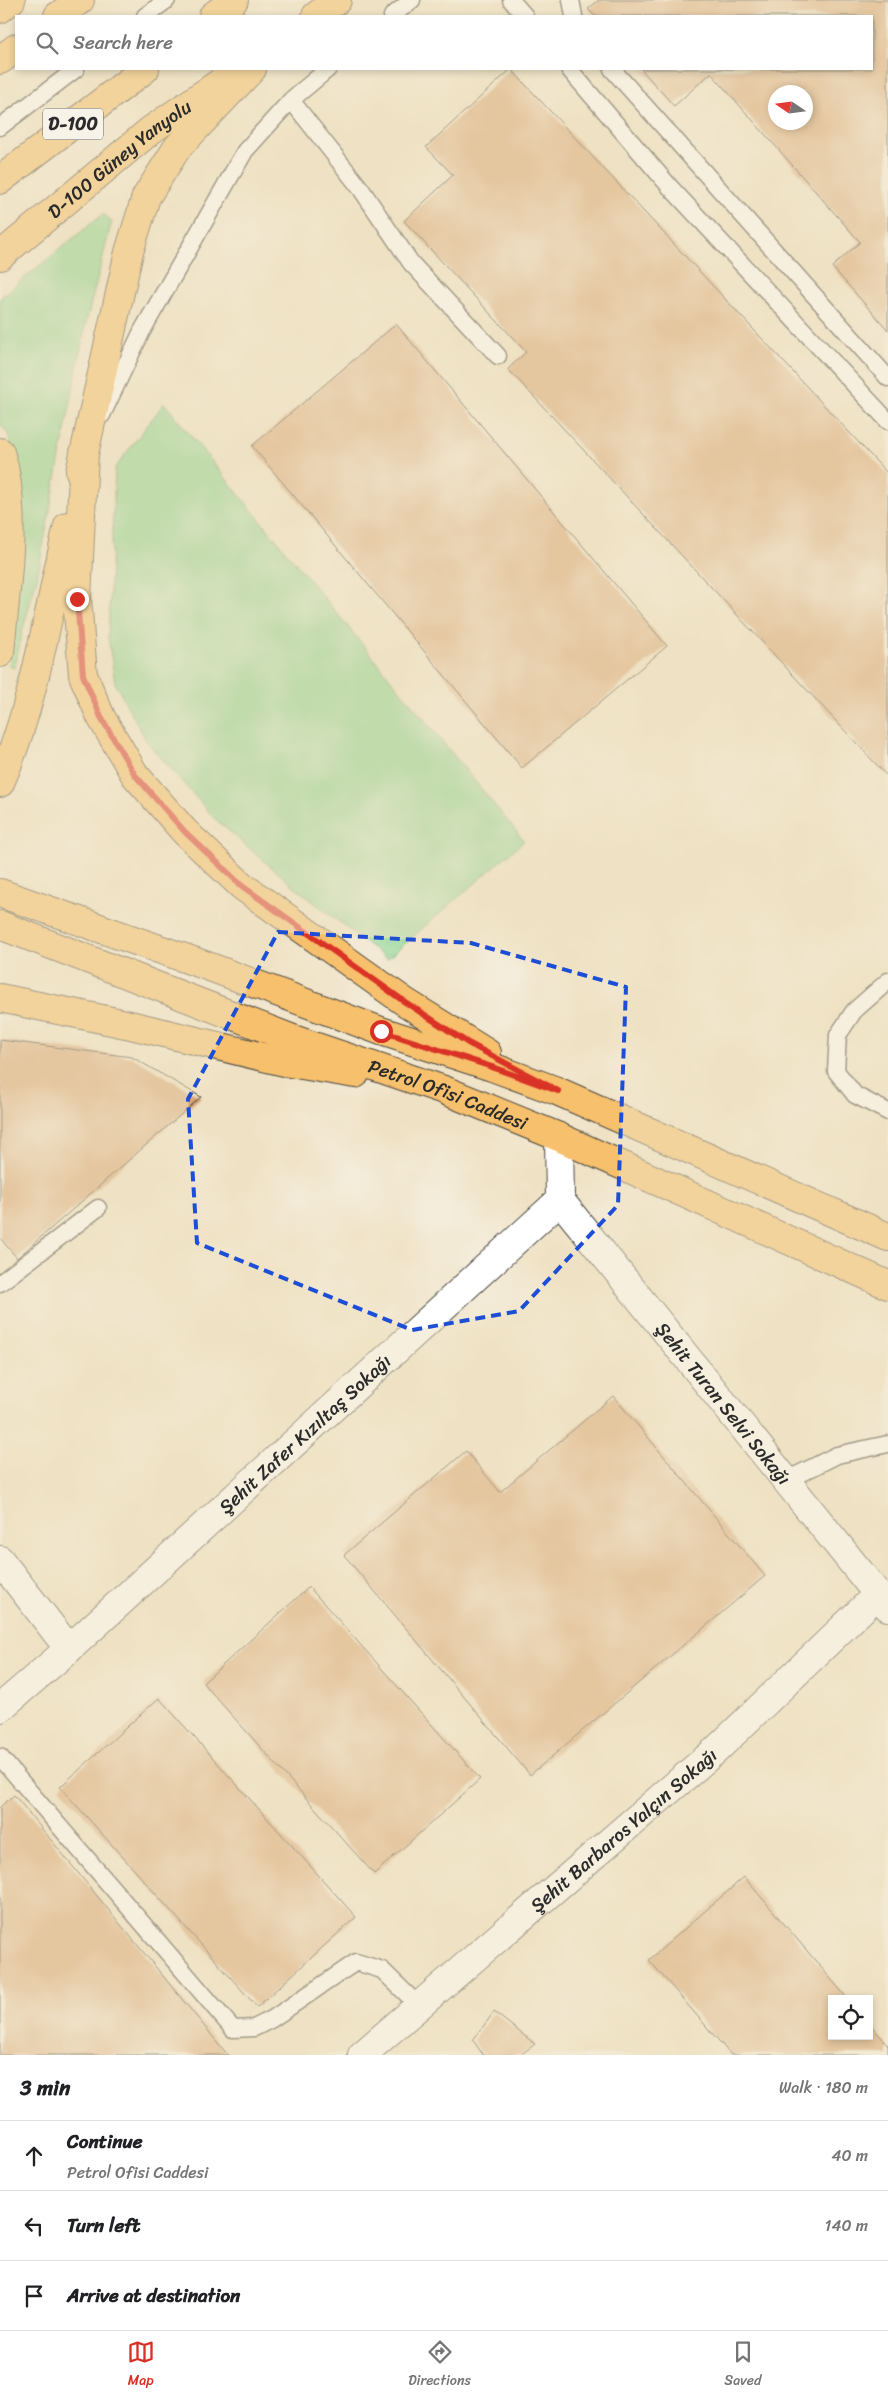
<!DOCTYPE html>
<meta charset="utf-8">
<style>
body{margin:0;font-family:Sriracha,sans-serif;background:#f6f6f6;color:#202124}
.controls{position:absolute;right:15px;bottom:15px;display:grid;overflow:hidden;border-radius:0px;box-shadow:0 2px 8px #0003}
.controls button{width:45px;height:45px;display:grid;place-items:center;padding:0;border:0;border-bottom:1px solid #e0e0e0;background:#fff;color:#202124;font:25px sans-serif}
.compass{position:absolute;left:768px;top:85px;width:45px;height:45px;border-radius:50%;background:#fff;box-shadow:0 2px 8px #0003;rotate:283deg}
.stop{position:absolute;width:15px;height:15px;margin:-11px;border:4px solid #d93025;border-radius:50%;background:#fff}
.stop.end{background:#d93025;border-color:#fff;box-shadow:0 1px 5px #0008}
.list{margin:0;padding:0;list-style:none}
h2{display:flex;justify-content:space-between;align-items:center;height:65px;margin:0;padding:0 20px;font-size:21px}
h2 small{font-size:16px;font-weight:400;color:#757577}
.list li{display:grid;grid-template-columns:32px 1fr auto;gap:15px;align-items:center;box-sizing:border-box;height:70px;padding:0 20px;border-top:1px solid #e0e0e0}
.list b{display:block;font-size:19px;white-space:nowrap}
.list p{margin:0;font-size:16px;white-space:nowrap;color:#757577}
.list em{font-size:16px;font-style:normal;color:#757577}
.icon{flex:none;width:28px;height:28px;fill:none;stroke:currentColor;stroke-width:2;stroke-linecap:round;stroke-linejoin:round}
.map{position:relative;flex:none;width:888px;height:2055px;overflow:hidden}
.search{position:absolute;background:#fff;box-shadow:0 2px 8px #0003;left:15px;right:15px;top:15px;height:55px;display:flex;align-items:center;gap:12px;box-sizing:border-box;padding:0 18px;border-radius:0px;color:#757577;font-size:19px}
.sheet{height:275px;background:#fff}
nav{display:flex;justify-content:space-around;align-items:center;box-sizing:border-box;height:70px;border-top:1px solid #e0e0e0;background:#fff;font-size:14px;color:#757577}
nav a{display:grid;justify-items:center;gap:2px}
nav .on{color:#d93025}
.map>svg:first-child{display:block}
.green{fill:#89d38f;stroke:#5a7f5d}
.building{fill:#d8a473;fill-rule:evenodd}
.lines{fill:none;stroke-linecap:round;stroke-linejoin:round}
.service-casing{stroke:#484642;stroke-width:19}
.minor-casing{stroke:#484642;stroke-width:30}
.primary-casing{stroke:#484642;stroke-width:30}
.trunk-casing{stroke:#484642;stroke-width:30}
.service{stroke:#fff;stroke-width:16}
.minor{stroke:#fff;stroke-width:28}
.primary{stroke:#f7c06c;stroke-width:28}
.trunk{stroke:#f7c06c;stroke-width:28}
.route{stroke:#d93025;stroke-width:6}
.marked{fill:none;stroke:#1d4ed8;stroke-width:4;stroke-dasharray:10 6;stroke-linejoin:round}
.labels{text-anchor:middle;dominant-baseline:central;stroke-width:4.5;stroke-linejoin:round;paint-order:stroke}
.shield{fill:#f7f3e8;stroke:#686764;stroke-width:1}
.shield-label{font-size:18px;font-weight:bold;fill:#2b2b2b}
.street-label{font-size:19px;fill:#2b2b2b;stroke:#f7f3e8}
</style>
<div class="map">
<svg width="888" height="2055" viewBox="0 0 888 2055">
<rect width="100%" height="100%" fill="#f7f3e8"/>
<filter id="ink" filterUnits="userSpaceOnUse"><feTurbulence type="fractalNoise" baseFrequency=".02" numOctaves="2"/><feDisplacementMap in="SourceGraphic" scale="10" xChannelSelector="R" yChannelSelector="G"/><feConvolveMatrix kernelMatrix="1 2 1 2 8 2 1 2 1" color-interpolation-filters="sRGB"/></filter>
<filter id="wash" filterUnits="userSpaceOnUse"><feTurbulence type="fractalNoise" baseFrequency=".0096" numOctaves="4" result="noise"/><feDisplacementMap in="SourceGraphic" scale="20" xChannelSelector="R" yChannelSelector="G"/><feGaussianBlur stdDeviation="1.12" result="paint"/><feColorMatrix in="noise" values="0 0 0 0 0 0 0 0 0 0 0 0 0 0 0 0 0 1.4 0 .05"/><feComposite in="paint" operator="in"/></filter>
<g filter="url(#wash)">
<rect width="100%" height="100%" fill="#efe1c3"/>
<path class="green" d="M103,214l9,7 -27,106 -48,251 -15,54 -7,36 -6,-2 6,-59 3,-135 -10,-38 -8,-10v-126z
M164,403l360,438 -137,118 -85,-66 -86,-73 -69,-78 -32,-59 -7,-46 7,-169z"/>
<g id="blocks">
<path class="building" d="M599,0h289v330l-56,-63 28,-25 -149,-169 -37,33 -33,-37h231v-53h-277l-7,-7zM776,92h30v30h-30z
M511,69l377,405v303l-380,-408 18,-17 -122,-131 49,-46 -27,-28z
M396,324l271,322 -145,122 -270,-322z
M0,1040l132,17 69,40 -184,161 -17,-20z
M613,1396l152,180 -235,199 -186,-220 122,-104 34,41z
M309,1587l171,192 -106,95 -171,-191z
M159,1698l197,219 -99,90 -197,-220z
M14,1795l214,260h-228v-248z
M744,1877l104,122h-16v37h37v-13l19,22v10h-157l-82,-95z
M494,2012l41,32 -15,11h-37l-10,-15z"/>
</g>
</g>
<g filter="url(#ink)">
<use href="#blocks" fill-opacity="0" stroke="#484642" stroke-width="1"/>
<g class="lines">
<g class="service-casing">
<path id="service" d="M511,0l14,16
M571,0l3,16
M145,16l22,-16
M392,16l20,-16
M569,69l101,118 218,234
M612,69l276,309
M291,100l70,89 50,74 87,93
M0,127l76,-58
M102,415l40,-84 103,-180 46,-51 37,-31
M888,981l-34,30 -16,24 -2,36 19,24 33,17
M0,1283l98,-75
M785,1481l52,-26 51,-11
M0,1757l233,272 21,-1 18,-9 84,-57 26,8 37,36"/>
</g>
<g class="minor-casing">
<g id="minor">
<path id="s1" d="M560,1200l328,407"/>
<path d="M0,1560l69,89"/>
<path id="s2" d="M0,1708l69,-59 491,-449 -1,-63"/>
<path id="s3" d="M362,2055l354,-305 161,-155"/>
</g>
</g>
<g class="primary-casing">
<g id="primary">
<path d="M316,16l21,-16"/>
<path id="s4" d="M0,256l151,-126 80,-55"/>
<path d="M0,452c19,59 5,139 0,201"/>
<path d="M84,453l-7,146 6,76 18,42 34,58 50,57 57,54 163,116 82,51"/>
<path d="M80,472l49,-220 17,-55 31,-49 75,-79"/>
<path d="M0,783c35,-80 48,-172 68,-257"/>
<path d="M0,893l210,74 171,64 111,36 65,24 331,146"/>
<path id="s5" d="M0,925l293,114 151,51 115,47 329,148"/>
<path d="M0,998l126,26 158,38 71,12"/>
</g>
</g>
<g class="trunk-casing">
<path id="trunk" d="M0,9l11,-9
M58,16l22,-16
M213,16l21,-16
M0,60l16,-12
M0,180l145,-111"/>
</g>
<use href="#service" class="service"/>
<use href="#minor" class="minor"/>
<use href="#primary" class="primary"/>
<use href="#trunk" class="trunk"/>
</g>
</g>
<g class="lines" filter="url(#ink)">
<path class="route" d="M77,599l6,76 18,42 34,58 50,57 57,54 163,116 63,41 90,48 -66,-24 -111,-36"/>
</g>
<path d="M0 0H888V2055H0ZM278,932l193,11 155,44 -8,218 -99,106 -107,19 -215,-87 -9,-144z" fill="#efe1c3" fill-opacity=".55" fill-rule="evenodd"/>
<path class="marked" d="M278,932l193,11 155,44 -8,218 -99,106 -107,19 -215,-87 -9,-144z"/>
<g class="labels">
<rect class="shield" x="43" y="108.5" width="60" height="31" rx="4"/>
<g class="shield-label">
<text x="73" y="124">D-100</text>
</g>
<g class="street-label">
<text stroke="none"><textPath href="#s4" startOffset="154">D-100 Güney Yanyolu</textPath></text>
<text stroke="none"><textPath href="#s5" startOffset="479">Petrol Ofisi Caddesi</textPath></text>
<text stroke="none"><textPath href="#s1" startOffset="261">Şehit Turan Selvi Sokağı</textPath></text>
<text stroke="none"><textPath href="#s2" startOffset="410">Şehit Zafer Kızıltaş Sokağı</textPath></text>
<text stroke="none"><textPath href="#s3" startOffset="345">Şehit Barbaros Yalçın Sokağı</textPath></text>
</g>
</g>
</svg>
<div class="controls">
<button><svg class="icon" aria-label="locate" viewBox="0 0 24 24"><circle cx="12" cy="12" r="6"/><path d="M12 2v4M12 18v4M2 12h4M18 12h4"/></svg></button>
</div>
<svg class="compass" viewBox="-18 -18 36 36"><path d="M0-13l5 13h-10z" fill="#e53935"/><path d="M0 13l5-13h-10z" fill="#757577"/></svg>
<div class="stop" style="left:381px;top:1031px"></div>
<div class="stop end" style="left:77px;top:599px"></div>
<div class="search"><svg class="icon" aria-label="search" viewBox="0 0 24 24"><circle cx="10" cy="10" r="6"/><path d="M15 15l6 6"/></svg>Search here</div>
</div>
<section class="sheet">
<h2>3 min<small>Walk · 180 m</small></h2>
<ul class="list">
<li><svg class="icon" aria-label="ahead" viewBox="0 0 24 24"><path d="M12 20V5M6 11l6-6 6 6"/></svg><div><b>Continue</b><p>Petrol Ofisi Caddesi</p></div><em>40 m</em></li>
<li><svg class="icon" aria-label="left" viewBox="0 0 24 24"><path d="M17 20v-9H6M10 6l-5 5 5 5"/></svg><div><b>Turn left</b></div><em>140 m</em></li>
<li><svg class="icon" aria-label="arrive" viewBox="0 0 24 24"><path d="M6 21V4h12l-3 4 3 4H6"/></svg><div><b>Arrive at destination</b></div></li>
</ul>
</section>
<nav>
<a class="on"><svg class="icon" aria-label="map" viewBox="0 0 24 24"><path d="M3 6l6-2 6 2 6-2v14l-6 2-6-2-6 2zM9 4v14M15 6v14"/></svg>Map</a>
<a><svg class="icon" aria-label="directions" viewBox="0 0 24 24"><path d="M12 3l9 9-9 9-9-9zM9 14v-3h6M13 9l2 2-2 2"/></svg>Directions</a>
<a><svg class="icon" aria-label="saved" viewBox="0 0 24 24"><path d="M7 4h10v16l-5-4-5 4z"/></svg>Saved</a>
</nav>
